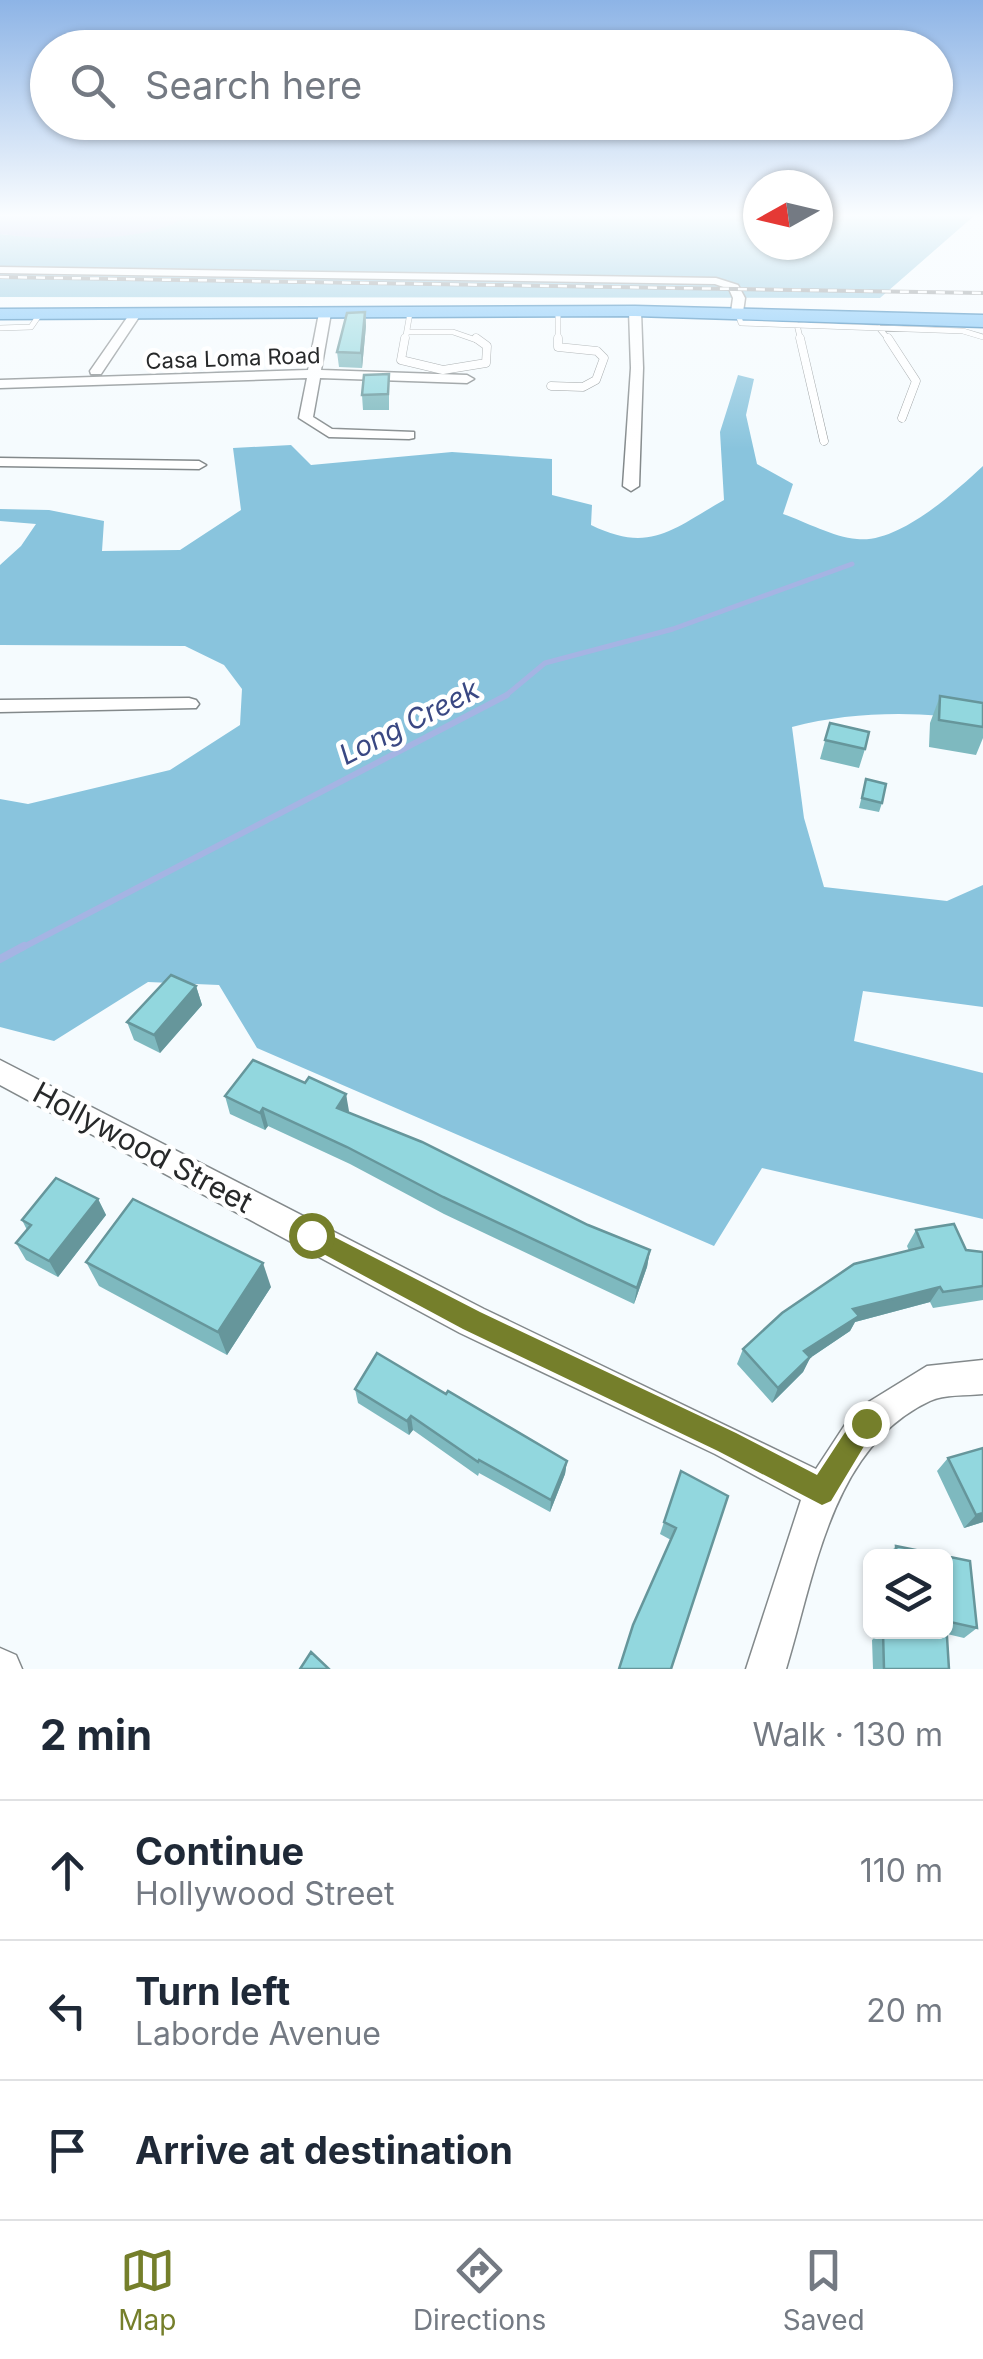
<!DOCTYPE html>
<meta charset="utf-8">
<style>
body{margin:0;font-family:Inter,sans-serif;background:#f2f2f3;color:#1f2937}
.controls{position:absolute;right:30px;bottom:30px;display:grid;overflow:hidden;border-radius:15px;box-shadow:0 2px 8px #0004}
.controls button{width:90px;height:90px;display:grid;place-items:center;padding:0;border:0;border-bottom:2px solid #e0e1e3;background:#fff;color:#1f2937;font:50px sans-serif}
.compass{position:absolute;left:743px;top:170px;width:90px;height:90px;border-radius:50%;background:#fff;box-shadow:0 2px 8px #0004;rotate:262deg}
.stop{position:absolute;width:30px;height:30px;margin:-22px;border:8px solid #757f2b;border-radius:50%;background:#fff}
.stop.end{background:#757f2b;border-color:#fff;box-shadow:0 2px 10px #0008}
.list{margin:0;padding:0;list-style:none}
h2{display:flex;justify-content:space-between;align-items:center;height:130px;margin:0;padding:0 40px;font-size:42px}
h2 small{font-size:32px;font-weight:400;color:#747a83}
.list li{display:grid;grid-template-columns:65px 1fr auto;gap:30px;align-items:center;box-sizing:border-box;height:140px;padding:0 40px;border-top:2px solid #e0e1e3}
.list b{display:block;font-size:38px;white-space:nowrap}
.list p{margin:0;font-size:32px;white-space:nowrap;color:#747a83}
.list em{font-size:32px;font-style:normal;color:#747a83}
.icon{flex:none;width:55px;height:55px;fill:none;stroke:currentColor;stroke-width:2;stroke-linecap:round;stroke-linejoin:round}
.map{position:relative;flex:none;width:983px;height:1669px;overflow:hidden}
.search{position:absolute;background:#fff;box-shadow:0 2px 8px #0004;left:30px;right:30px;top:30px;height:110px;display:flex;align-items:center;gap:25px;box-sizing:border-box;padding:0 35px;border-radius:55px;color:#747a83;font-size:38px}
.sheet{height:550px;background:#fff}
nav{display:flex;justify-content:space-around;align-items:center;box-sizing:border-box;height:140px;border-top:2px solid #e0e1e3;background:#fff;font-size:28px;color:#747a83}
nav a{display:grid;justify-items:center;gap:5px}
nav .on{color:#757f2b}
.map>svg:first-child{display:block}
.forest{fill:#89c4dd}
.water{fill:#a5b4e3}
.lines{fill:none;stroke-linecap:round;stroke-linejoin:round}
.stream-far2{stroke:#a5b4e3;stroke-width:5}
.stream-far1{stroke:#a5b4e3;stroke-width:6}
.stream{stroke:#a5b4e3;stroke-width:8}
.lane-far1-casing{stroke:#83898b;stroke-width:6}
.lane-casing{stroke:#83898b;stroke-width:9}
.street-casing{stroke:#83898b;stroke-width:3}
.primary-casing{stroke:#146dab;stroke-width:3}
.lane-far1{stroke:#fff;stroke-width:5}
.lane{stroke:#fff;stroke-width:8}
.street{fill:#fff;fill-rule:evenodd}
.primary{fill:#6cbdf7;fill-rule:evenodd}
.rail-casing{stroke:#808486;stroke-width:4}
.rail{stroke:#fff;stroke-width:2.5;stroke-dasharray:9;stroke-linecap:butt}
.wall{fill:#7eb9bf}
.shaded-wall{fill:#66969b}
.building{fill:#92d7de;stroke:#66969b;stroke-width:2.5}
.route{fill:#757f2b}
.labels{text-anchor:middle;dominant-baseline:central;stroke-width:9;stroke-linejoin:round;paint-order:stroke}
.far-street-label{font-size:22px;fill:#27292a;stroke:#fff}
.water-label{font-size:28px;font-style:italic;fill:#3a4883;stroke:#fff}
.near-street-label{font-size:30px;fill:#27292a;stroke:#fff}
</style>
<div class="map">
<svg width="983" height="1669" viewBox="0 0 983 1669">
<rect width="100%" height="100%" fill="#f5fbfe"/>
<path class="forest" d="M188,215h570v30h60v-30h157l-95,83 -880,-1v-63c60,5 134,10 188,-19z
M738,375l16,4 -8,36 11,49 36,20 -10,30c23,8 50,23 74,25 41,5 97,-46 126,-73v255c-63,-10 -129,-10 -191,6l12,91 20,69 123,14 36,-16v122l-120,-16 -9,50 129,32v146l-221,-51 -48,78 -457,-198 -38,-63 -71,-3 -94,59 -54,-14v-228l28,5 142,-34 70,-45 2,-36 -18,-24 -39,-19 -185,-1v-80l21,-19 15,-22 -36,-3v-12l49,1 55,11 -2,30 78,-1 61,-40 -8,-62 58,-3 20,20 141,-13 100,7v36l40,10 -1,20c59,29 82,4 133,-25l-4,-68z"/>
<path class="water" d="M0,215h188c-38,30 -141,25 -188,19z"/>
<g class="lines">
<path class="stream-far2" d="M504,697l41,-34 128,-34 179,-65"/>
<path class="stream-far1" d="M20,949l487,-254"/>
<path class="stream" d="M0,959l24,-13"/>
<g class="lane-far1-casing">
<path id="lane-far1" d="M558,312v29
M737,312l4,11 222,8 20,6
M797,325l4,16
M0,328l31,-1 9,-13
M879,328l11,13
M407,332h46l26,9
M405,341l5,-28"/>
</g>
<g class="lane-casing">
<path id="lane" d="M405,338l-4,22 42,10 43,-7 1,-17 -11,-8
M800,338l24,103
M888,338l28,43 -14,37
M551,386l32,1 13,-7 8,-22 -7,-7 -39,-4v-9"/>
</g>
<g class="street-casing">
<path id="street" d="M0,267l716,11 22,7 7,13 -2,14 -6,4 -6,-4 2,-14 -4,-9 -14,-5 -715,-11z
M635,307l6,4 2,57 -4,118 -8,5 -8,-5 8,-118 -2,-57z
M325,309l6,4 -10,57 146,5 7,4 -7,4 -147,-5 -7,39 19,12 82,3v6l-5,1 -80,-2 -30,-19 8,-40 -307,10v-8l308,-10 11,-57z
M131,312l10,2 -40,60h-10l-1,-3z
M0,458l199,3 7,4 -7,4 -199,-3z
M189,698l7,2 3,4 -3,4 -196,4v-12z
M0,1060l484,249 332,160 38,-58 73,-45 56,-6v34c-16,2 -39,0 -53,7 -99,46 -115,174 -144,268h-40l55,-169 -86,-46 -255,-121 -460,-248z
M0,1648l16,7 6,14h-22z"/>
</g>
<g class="primary-casing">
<path id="primary" d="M635,306l348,9v12l-348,-11 -635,3v-10z"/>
</g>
<use href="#lane-far1" class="lane-far1"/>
<use href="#lane" class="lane"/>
<use href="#street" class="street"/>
<use href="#primary" class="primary"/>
<g class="rail-casing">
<path id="rail" d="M0,277l983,16"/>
</g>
<use href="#rail" class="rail"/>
</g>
<path class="wall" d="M365,312l1,14 -4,42 -23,-1 -2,-15z
M389,374v36h-26l-1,-15z
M940,696l43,7v35l-7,17 -47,-8 1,-24z
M830,723l35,26 -6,19 -39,-9z
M866,779l16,24 -3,9 -20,-4z
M196,986l6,19 -42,48 -26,-13 -7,-18z
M305,1083l41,11 2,19 240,112 62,25 -3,17 -13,37 -190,-90 -94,-50 -82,-38 -3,4 -35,-16 -5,-18z
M98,1199l8,16 -48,62 -32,-17 -10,-17 11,-13 -5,-10z
M916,1230l50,20 17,2v48l-50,8 -3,-6 -75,20 -5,9 -40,27 -7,14 -31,31 -35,-39 6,-15 166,-98 -2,-5z
M86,1262l185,25 -44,68 -128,-69z
M355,1389l91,5 121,67 -2,13 -15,38 -71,-39 -1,3 -65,-46 -4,5 -51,-32z
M948,1458l35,64 -19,6 -27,-57z
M681,1471l-10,198v-129l-11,-6z
M896,1546l74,15 7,67 -13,10 -17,-4 2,35h-76l-1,-29 9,-8h65v-76h-59z"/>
<path class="shaded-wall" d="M365,312l1,14 -4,42 -1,-15z
M196,986l6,19 -42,48 -6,-18z
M346,1094l3,17 -9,15 -3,-18z
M263,1108l5,18 -3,4 -5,-17z
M98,1199l8,16 -48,62 -9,-16z
M650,1250l-3,17 -13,37 3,-16z
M263,1263l8,24 -44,68 -9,-23z
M940,1287l-10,15 -75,20 -5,9 -40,27 -7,14 -31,31 6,-15 26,-37 49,-42z
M411,1416l2,14 -4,5 -2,-14z
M567,1461l-2,13 -15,38 1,-12z
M983,1513v9l-19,6 12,-13z"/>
<path class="building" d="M365,312l-4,41 -24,-1 10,-39z
M389,374l-1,20 -26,1 2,-20z
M940,696l43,7v24l-44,-7z
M830,723l39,9 -4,17 -40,-9z
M866,779l20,5 -4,19 -20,-5z
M171,975l25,11 -42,49 -27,-13z
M253,1060l52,23 4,-6 37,17 -9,14 85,34 166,83 62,25 -13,38 -194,-91 -96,-50 -84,-39 -3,5 -35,-17z
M56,1178l42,21 -49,62 -33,-18 15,-18 -9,-5z
M133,1199l130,64 -45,69 -132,-70z
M954,1224l12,26 17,2v34l-40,6 -3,-5 -87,22 6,7 -55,35 6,6 -32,31 -35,-39 39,-36 72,-49 69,-17 -7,-17z
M377,1353l69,41 2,-3 119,70 -16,39 -72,-40 -1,2 -67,-46 -4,5 -52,-32z
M983,1448v65l-7,2 -28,-57z
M681,1471l47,25 -57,173h-52l14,-44 43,-97 -12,-6z
M896,1546l74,15 7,67 -31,-7 3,48h-65l-1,-37 19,2v-2h44v-76h-49z
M311,1652l18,17h-29z"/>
<linearGradient id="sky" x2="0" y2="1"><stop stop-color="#8db4e6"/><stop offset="0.48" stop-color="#fafdff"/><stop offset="1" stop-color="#fafdff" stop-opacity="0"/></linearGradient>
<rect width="983" height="449" fill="url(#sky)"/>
<path class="route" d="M311,1225l169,87 256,121 81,42 40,-61 9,-3 9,3 3,9 -47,78 -9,4 -104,-54 -255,-122 -160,-86 -3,-8 3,-7z"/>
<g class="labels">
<g class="far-street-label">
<text transform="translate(233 358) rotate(-2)">Casa Loma Road</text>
</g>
<g class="water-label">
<text transform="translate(409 722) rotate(-27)">Long Creek</text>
</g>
<g class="near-street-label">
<text transform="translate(143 1147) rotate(28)">Hollywood Street</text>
</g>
</g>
</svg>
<div class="controls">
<button><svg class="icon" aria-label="layers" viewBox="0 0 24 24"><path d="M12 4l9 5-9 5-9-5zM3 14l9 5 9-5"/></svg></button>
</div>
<svg class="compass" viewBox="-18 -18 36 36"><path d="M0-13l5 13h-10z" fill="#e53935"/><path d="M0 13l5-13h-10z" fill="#747a83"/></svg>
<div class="stop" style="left:311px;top:1235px"></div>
<div class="stop end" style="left:866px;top:1423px"></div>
<div class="search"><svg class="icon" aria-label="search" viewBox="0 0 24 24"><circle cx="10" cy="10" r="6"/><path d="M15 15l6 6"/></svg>Search here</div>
</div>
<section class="sheet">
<h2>2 min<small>Walk · 130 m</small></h2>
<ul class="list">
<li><svg class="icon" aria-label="ahead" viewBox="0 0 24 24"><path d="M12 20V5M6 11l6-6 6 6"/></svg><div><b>Continue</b><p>Hollywood Street</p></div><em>110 m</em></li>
<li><svg class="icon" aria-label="left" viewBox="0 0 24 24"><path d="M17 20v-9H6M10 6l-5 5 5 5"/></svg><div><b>Turn left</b><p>Laborde Avenue</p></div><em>20 m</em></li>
<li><svg class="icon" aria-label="arrive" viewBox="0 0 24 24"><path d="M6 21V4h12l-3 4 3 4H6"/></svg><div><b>Arrive at destination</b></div></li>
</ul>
</section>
<nav>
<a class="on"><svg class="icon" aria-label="map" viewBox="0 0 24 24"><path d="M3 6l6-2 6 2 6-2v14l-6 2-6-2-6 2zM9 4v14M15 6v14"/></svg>Map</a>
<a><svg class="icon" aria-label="directions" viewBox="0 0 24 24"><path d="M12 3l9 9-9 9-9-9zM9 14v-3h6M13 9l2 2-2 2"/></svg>Directions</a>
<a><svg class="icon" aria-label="saved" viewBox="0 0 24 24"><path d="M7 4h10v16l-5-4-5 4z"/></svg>Saved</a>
</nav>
